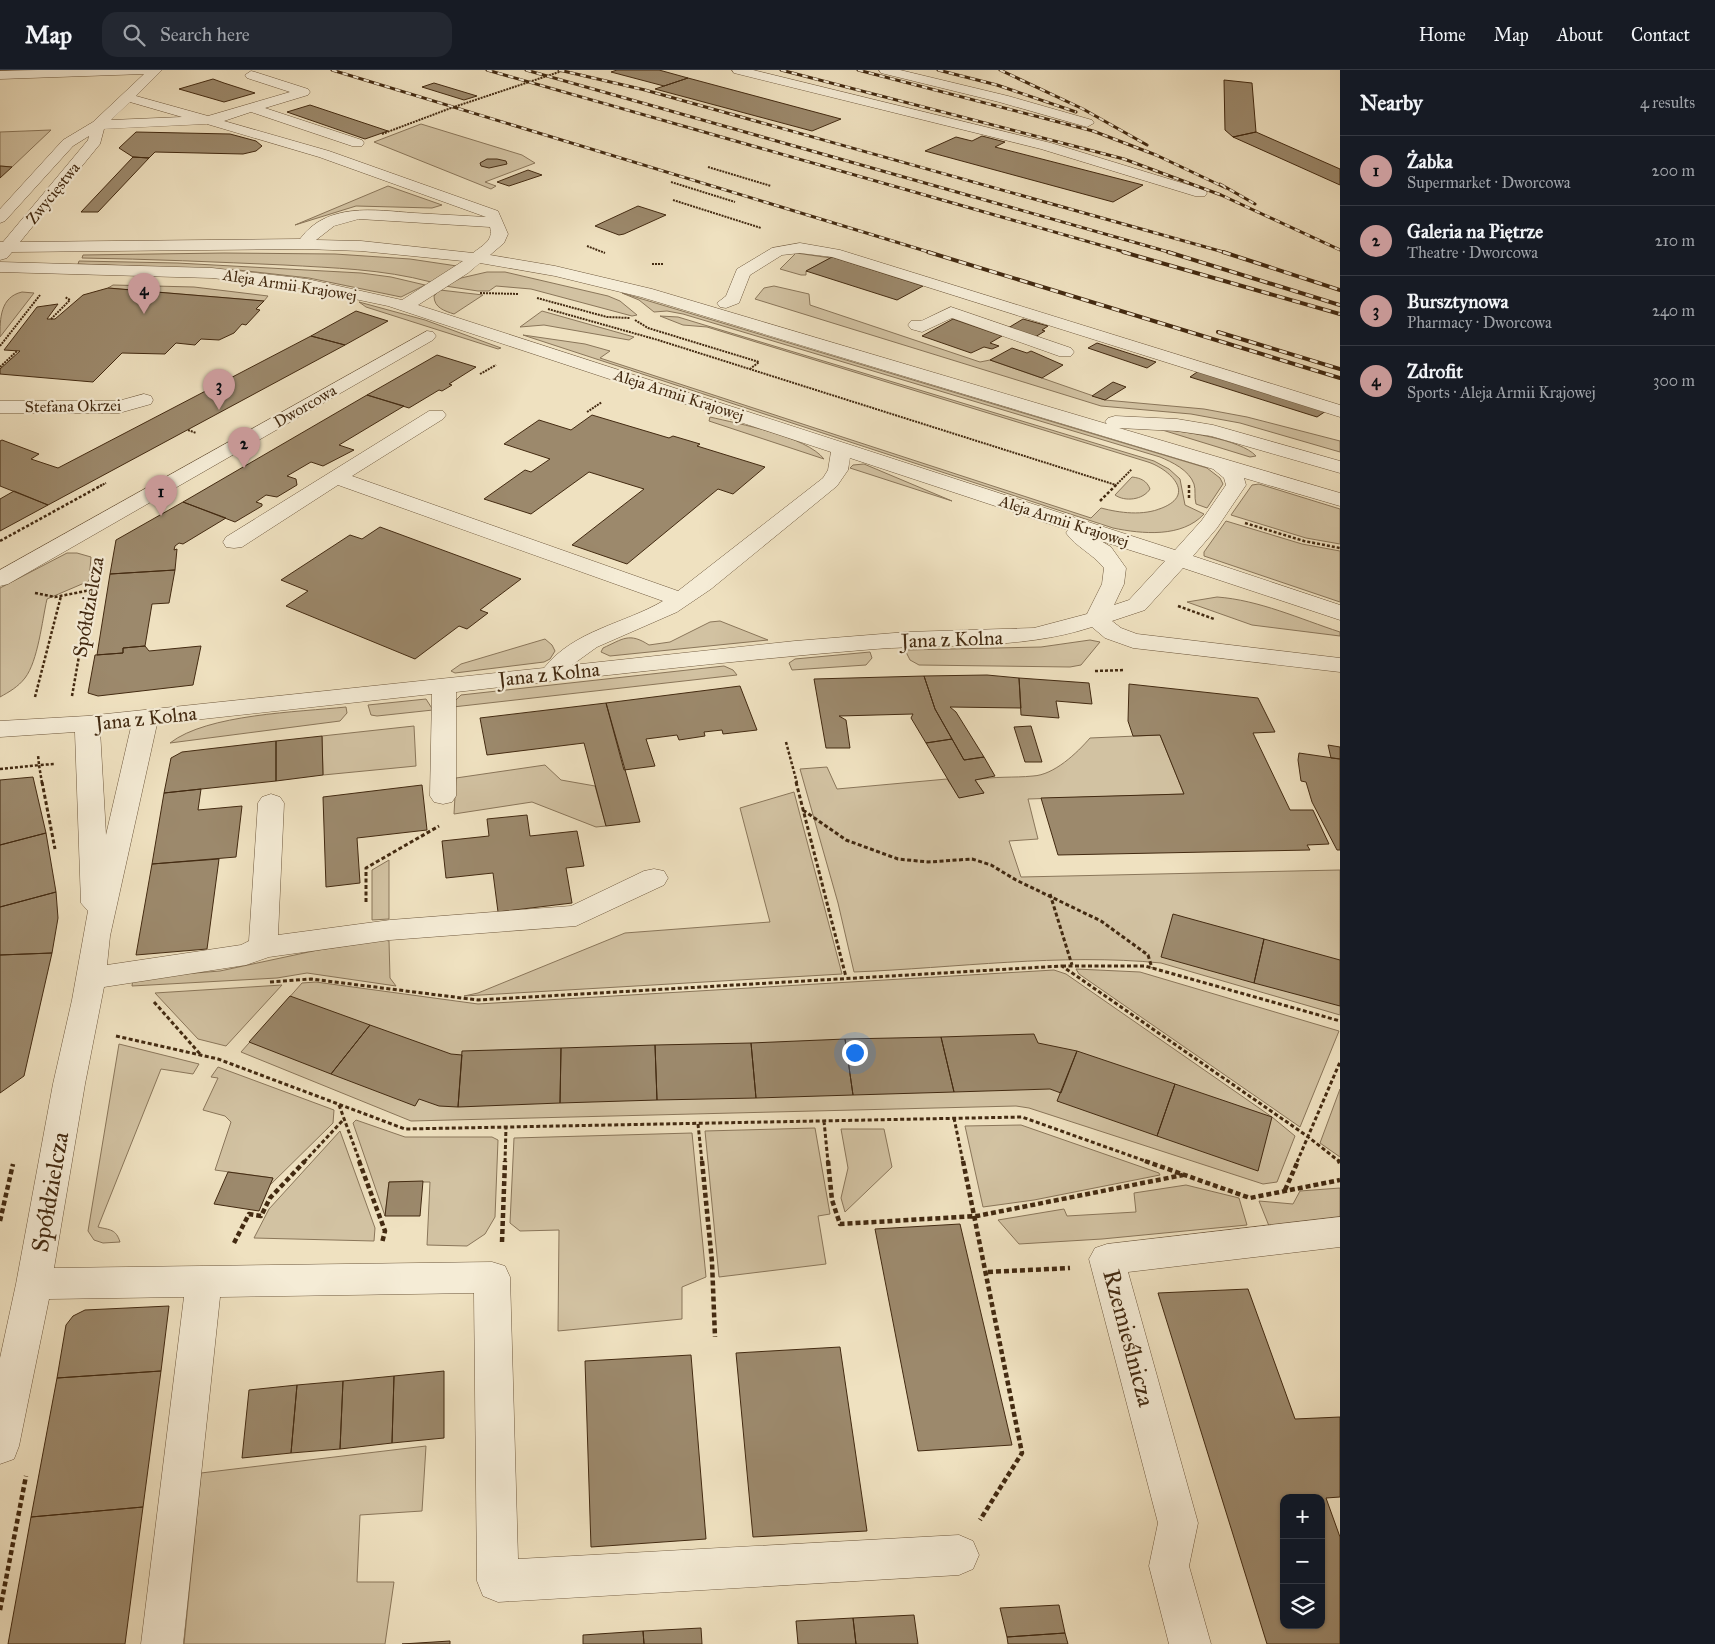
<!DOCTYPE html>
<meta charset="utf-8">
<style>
body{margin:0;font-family:"IM FELL Great Primer",serif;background:#242831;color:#f1f3f6}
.controls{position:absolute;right:15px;bottom:15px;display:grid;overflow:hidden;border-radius:10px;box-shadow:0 1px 4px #0004}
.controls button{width:45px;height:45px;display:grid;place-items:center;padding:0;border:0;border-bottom:1px solid #363941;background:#171b24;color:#f1f3f6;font:25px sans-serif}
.you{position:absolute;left:854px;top:982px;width:18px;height:18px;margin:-12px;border:4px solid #fff;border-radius:50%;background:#1a73e8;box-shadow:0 0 0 8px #1a73e833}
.badge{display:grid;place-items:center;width:32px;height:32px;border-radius:50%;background:#c59692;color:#111;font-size:16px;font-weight:700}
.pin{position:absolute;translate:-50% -41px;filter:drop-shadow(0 1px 2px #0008)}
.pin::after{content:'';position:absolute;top:26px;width:18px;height:15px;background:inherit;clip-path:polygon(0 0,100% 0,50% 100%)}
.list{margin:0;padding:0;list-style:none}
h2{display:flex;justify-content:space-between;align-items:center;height:65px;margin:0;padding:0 20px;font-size:21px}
h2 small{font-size:16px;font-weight:400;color:#9ea1a6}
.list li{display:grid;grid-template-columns:32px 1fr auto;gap:15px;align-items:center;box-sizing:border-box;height:70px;padding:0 20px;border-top:1px solid #363941}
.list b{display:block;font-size:19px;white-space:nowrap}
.list p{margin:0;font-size:16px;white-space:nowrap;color:#9ea1a6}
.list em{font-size:16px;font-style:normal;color:#9ea1a6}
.icon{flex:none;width:28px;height:28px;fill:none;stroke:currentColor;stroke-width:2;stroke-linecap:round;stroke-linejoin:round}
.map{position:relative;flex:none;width:1340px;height:1574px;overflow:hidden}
header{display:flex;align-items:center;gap:30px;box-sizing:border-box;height:70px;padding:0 25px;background:#171b24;border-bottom:1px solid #363941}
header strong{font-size:24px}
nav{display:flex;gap:28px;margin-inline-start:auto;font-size:18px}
.search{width:350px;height:45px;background:#242831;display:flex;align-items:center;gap:12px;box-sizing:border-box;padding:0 18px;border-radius:15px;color:#9ea1a6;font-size:19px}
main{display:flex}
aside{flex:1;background:#171b24}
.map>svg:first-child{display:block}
.green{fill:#d2c2a2;stroke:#8a765a}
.building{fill:#9c896c;stroke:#432a11;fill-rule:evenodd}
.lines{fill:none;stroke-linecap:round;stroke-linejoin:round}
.minor-casing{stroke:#6e583d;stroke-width:1}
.path-far3{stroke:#432a11;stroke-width:2;stroke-dasharray:2 1;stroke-linecap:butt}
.path-far2{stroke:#432a11;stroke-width:2.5;stroke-dasharray:3 2;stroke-linecap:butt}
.path-far1{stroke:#432a11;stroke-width:3;stroke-dasharray:4 2.5;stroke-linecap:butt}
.path{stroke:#432a11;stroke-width:4.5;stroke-dasharray:5 3;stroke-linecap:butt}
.minor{fill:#f5ecd6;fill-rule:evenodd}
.rail-far1-casing{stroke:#432a11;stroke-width:3}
.rail-casing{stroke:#432a11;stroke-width:4}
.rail-far1{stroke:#f5ecd6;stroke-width:2;stroke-dasharray:5.5;stroke-linecap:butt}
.rail{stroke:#f5ecd6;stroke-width:2.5;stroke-dasharray:8;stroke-linecap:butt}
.labels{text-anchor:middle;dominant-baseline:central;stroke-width:4.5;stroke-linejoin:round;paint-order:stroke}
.far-street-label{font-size:16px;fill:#432a11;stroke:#f5ecd6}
.street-label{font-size:20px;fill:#432a11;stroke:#f5ecd6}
.near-street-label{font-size:24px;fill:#432a11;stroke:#f5ecd6}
</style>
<header>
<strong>Map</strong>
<div class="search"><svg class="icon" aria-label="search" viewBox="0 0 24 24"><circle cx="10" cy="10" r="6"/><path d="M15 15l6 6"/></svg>Search here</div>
<nav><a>Home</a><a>Map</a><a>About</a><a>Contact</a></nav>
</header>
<main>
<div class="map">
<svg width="1340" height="1574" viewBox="0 0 1340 1574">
<rect width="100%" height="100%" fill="#efe1c0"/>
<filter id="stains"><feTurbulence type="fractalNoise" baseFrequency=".004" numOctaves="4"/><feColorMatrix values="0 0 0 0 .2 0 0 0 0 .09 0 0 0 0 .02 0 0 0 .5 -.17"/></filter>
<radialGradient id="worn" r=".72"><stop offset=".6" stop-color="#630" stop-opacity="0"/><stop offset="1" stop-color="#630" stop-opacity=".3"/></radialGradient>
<path class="green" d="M421,54l101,31 13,8 -50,19 11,4 -5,3 -117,-47z
M51,60l-39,37 -12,-1v-34z
M388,116l54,19 -10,3 -76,-2 -61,19z
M224,183l111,1 75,5 47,7 -26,16c-49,-13 -97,-14 -147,-17 -68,-3 -135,-6 -202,-7l1,-3z
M796,183l35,5 -25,13v4h-5l-21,-6z
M79,191l98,2 184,10 30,4 34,8 -24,12 -92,-19 -71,-8 -160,-6z
M487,202h18l103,24 12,5 17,14 -5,1 -101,-27 -35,-3 -7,5h-11l-33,-5 16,-8z
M113,215l81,2 74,9 -4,5 -156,-13z
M774,216l35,8 1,11 170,57 10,-2 115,40 99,9 43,8 93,24v11l-100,-29 -49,-9 -90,-8 -346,-107 9,-11z
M440,220l43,5 -29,19c-9,-3 -20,-6 -20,-18z
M22,222l12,1 -34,44c0,-18 0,-40 22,-45z
M622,223l585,175 13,10 3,6 -16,24 -11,-4c-2,-7 0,-14 -2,-20 -5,-14 -22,-22 -34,-27l-477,-143 -16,-3 -13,1 -15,-12z
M359,232l66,18 76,28 -3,1 -132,-42z
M542,241l92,26 -5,3 -85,-15 -24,2z
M660,246l18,1 476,144 15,8 11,10 5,26 19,9c-22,24 -62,20 -91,14l-590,-193 62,9 25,7 -10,7 491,160 10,-10c19,5 42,8 61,0 35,-14 7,-39 -14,-46l-441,-135 -24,-2z
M710,347c29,7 96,19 114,42l-115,-38z
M1159,359c22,2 82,10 97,27l-6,1z
M864,394l88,37 -102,-33 3,-3z
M1132,407c9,1 15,4 18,12 -7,11 -25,13 -35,6z
M1259,414l81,25v35l-34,-6 -75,-23 21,-30z
M1226,451l76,23 38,7v51l-136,-46v-4z
M67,483h10l14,4 -2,24 -42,18c-5,22 -9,62 -22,79 -7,9 -16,14 -25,19v-109z
M1217,527c42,3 83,22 123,35v4l-88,-11 -65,-23z
M720,551l48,19 -158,16 -9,-4 2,-4c20,-9 26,-16 46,-3l21,-3 40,-20z
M545,569l7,6 3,6 -5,8 -6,3 -89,11 -4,-2 10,-7z
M1090,570l10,2 -19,23 -11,2 -151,-2 -9,-5 -5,-10 136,-3z
M870,582l2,6 -6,7 -74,5 -3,-7 6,-4z
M724,596l9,4 4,5 -284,32 2,-6 6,-6z
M426,629l7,11 -56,6 -6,-1 -3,-10z
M346,637l1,6 -7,8 -170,22c37,-29 129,-31 176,-36z
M414,656l2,40 -93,9 -1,-39z
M1160,665l24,59 -156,5 10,40 -29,2 12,36 319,-7v145l-179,-52c-100,-10 -206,5 -307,9l-16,-69 -38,-134 27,-2 10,22 110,-10 12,18 25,-4 -9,-13c20,-4 38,-2 58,-4 21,-1 44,-23 57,-38z
M545,695l16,15 34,6 11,40 -10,1 -64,-25 -78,12 2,-36z
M794,722l48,182 -378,22 14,-3 147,-60 145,-11 -30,-114z
M389,790v59l-17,1v-50z
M385,870l4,1 1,37 6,8 -89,-13 -30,5 -145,8 1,-8 87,-7 98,-21z
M1076,899l64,3 199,59 -39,96 -221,-153z
M1054,900l12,4 206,143 23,19 -18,46 -14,2 -234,-76 -13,-2 -605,15 -170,-69 61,-69 14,-1 162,22z
M282,915l-56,61 -28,-7 -43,-46z
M119,974l80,20 -6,10 -32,-5 -63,158c12,3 18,2 22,15l-17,1 -9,-3 -6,-9z
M218,997l116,43 -1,13 -64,63 4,-8 -58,-8 16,-48 -6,-6 -22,-6 15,-32 -7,-1z
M1340,1019v68l-20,-14z
M356,1050l49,17h87l6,3 -3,77 -10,17 -18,12 -40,-1 3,-63h-41l-4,34 -32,-93z
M1021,1055l138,48 1,2 -126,25 -51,7 -18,-81z
M815,1058l15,86 -12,2 8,48 -107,13 -14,-146z
M841,1059h43l8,38 -47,45 -4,-14 7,-30z
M340,1061l35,97 -1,13 -120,-3 15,-29z
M692,1063l14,144 -24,10v32l-124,12 1,-101 -39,1 -10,-8 4,-85z
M1186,1115l53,13 8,27 -145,14 -83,5 -21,-24 66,-11 3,7 69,-4 -2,-19z
M1340,1118v32l-71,6 -10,-25 34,3 7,-13z
M426,1376l-4,65 -62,4 -3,67h37l-9,62h-201l17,-171z"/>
<path class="building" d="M617,0h42l29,8 -24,8 -53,-14z
M688,8l153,41 -29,12 -157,-42z
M213,9l11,4 31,10 -31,9 -45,-13z
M1224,10l28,3 4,49 -23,5 -8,-7z
M434,13l43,13 -13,4 -42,-13z
M310,35l78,26 -23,8 -78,-27z
M136,62l94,2 26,7 6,5 -6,5 -13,3 -88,-2 -6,6 -16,-1 -14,-9z
M1256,62l84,37v16l-107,-48z
M982,66l23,6 -10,5 148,38 -30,17 -188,-51 31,-14 16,4z
M133,87l16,1 -51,54h-17z
M487,89h10l9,2 1,3 -18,4 -8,-2 -1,-3z
M0,96l12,1 -12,11z
M528,100l14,5 -33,11 -12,-4z
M638,136l28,9 -42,19 -5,1 -24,-9z
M832,187l91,29 -26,14 -91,-29z
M108,218l156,13 -8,8 4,1 -14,15 -4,-1 -8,9 -15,7 -18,-1 -6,6 -19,-2 -11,11 -43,-1 -29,29 -93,-8v-5l20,-18 -16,-1 33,-43 21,-3 -11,15h8l28,-24z
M356,241l32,10 -43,24 -34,-9z
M953,249l49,17 -12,7 9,3 -7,3 -8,-2 -13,6 -49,-17z
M1023,249l25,7 -6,4 3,1 -10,6 -27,-9z
M311,266l34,9 -297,160 -48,-19v-45l2,-1 37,14 -8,5 27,9z
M1097,273l59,19 -9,6 -59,-20z
M1012,278l15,5 4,-2 32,14 -21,13 -52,-18z
M437,285l39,12 -27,17 3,1 -10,6 -3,-1 -30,18 -42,-13z
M1200,300l126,41 -9,6 -127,-40z
M1113,312l13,5 -21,13 -13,-4z
M367,325l37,11 -65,39 15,5 -31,16 -12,-4 -24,14 9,3 1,6 -20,12 -11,-2 -10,7 6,2v2l-27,16 -52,-20z
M592,345l77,23 4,-2 27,8 -3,2 68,21 -32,27 -15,-5 -91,75 -55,-19 72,-56 -55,-17 -58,42 -47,-15 41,-29 6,2 19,-13 -46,-15 35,-24 32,10z
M14,421l34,14 -48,26v-32z
M183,432l43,16 -43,26 -4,-1 -4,3 -1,4 3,-1 -2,21 -65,4 6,-34z
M380,457l141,52 -41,31 8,3 -21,16 -8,-3 -44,33 -129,-53 22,-15 -27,-11 69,-45 12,4z
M175,500l-6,33 -17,1 -7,42 -22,2v5l-26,2 13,-81z
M145,576l4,5 52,-5 -8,39 -95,11 -10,-3 7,-38 28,-2v-5z
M987,605l32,3 2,30 -71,-1 6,5 28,45 -20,3 -29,-51 -11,-33z
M924,606l11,33 17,30 -26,4 -15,-25 2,-4 -74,2 7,4 4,28h-24l-12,-69z
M1019,608l70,5 3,21 -36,-3 3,17 -38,-3z
M1129,614l129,14 17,34 -22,1 37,77h23l16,34 -22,1 3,5 -252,5 -17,-57 143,-4 -24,-59 -27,1 -5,-15z
M740,616l17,44 -34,4 -1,-4 -18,2 1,4 -26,4 -2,-5 -31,4 9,27 -31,4 -18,-67z
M606,633l34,119 -34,4 -22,-83 -97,12 -7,-37z
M1031,656l11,36h-17l-11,-35z
M322,666l1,39 -47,6v-40z
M952,669l12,21 20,-3 11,19 -20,4 9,13 -25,5 -33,-55z
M276,671v40l-112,12 7,-35 11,-6z
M1328,675l12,2v12l-9,-1z
M1299,683l41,6v91h-3l-25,-48 -6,-20 -5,-1 -3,-21z
M33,707l13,56 -46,12v-65z
M422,715l5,45 -70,8 3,45 -34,4 -3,-90z
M201,719l-3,21 44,-4 -6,51 -84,7 12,-71z
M527,745l3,21 47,-5 7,35 -18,2 6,35 -74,9 -5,-39 -47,5 -4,-37 47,-5 -2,-17z
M46,763l10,59 -56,15v-62z
M219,789l-12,90 -71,6 16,-91z
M56,822l2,26 -6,35 -52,2v-48z
M1173,844l91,25 -10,44 -93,-26z
M1264,869l76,21v46l-86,-23z
M52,883l-28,123 -24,17v-138z
M290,926l80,29 -39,49 -82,-32z
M370,955l81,29 11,1 -4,52 -19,-1 -20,-7 -4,7 -84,-32z
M1034,964l4,9 39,8 -16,42 -11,-4 -96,3 -13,-55z
M941,967l13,55 -101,3 -8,-56z
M845,969l8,56 -97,3 -5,-55z
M751,973l5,55 -99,2 -2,-55z
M655,975l2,55 -97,3 1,-55z
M561,978l-1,55 -102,4 4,-56z
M1077,981l98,33 -18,52 -100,-35z
M1175,1014l97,33 -14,54 -101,-35z
M228,1102l45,6 -14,33 -45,-7z
M423,1111l-3,35h-35l4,-34z
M960,1154l52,221 -94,6 -43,-222z
M1248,1219l47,130 45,-2v80l-14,1 14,39v107h-73l-109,-351zM1284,1428h37v127h-37z
M169,1236l-8,65 -104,7 9,-53 7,-9 12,-6z
M840,1277l27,184 -114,6 -17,-184z
M691,1285l15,184 -115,8 -6,-186z
M161,1301l-18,136 -112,10 26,-139z
M444,1301v67l-52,5 2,-67z
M394,1306l-2,67 -52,6 3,-68z
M343,1311l-3,68 -49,4 6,-68z
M297,1315l-6,68 -49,5 7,-68z
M143,1437l-18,137h-117l23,-127z
M1059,1535l6,28 -58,4 -7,-29z
M914,1545l4,29h-62l-3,-26z
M853,1548l3,26h-58l-2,-23z
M701,1558l1,16h-58l-1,-13z
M643,1561l1,13h-61v-9z
M1065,1563l3,11h-60l-1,-7z
M450,1571v3h-48z"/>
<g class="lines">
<g class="minor-casing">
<path id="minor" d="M38,0h124l-26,26 72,20 82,-24 -43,-14 -2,-3 6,-4 4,1 53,17 2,3 -2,3 -43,13 97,32 2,3 -2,3h-10l-101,-34 -27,9 105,30 169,60 10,23 -4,9 -14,12 65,11 97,23 455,135 -2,-2 3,-4 7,-2 62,3 36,6 127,36v12l-129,-37 -34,-5 -58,-3 221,65v13l-96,-28 2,7 -29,43 -24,28 147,49v15l-157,-52 -38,42 -33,11 9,7 16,6 203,24v14l-207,-24 -28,-10 -13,-11c-73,24 -153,16 -229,23 -136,11 -271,27 -407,42v104l-4,6 -9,2 -9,-2 -4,-6 2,-102 -275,30 -47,212 -3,29 134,-20 8,-4 9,-138 4,-6 9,-3 9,3 4,6 -6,132 112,-15 181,-14 73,-35 10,-2 10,2 4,7 -4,7 -88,41 -186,14 -121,17 -23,8 -142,22 -19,97 -31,184 438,-6 13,4 5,11 8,282 441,-24 14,6 6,14 -6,14 -14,6 -461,27 -15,-6 -6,-15 -3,-288 -254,4 -37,347h-42l43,-347 -135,2 -30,147 -5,13 -14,5v-106l16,-74 37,-200 19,-84 16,-89 -7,-8 -6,-171 -75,5v-16l87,-5 457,-48c30,-38 80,-44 119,-67l-325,-116 -96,62 -8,1 -8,-1 -3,-5 3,-5 203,-126h14l3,4 -3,4 -91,57 326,115 145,-113 5,-8 3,-18 -443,-146 -81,-17 -95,-11 -212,-6v-10l212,6 95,11 95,21 61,-39 -102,-10 -56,-2 -293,3 -5,6 -7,2v-18h3l85,-102 1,-4 -16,10 -68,75 -5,2v-14l63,-69 30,-18 51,-48 -144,5v-8zM130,32l52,15 -71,3zM207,54l112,33 167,60c-24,-1 -48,-3 -72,-4 -40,-3 -87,-11 -114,26l-280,3 80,-98 4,-15zM359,149l131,8c4,13 -7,18 -17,26l-112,-12 -45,-1 18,-14zM480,193l75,13 86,21 572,172 11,9 2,7 -24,35 -27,30 -757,-245 50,-32zM850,388l218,72 -2,3c10,14 27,21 38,35l-2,16 -15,30 -53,14 -127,4 -112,9 -223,24 25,-18 80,-35 34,-23 126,-103 11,-16zM1101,471l64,20 -36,39 -15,5 10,-21 2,-16 -15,-21zM131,657l-25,108 -6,-105z
M732,0h21l298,73 154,47 2,3 -2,3h-10l-154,-47 -307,-76z
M879,0h21l108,26 84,24 2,3 -7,4 -88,-25 -118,-29z
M800,173l40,7 500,155v12l-508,-160 -32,-4 -18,2 -32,20 -11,28 -13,5 -6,-1 -3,-4 9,-7 11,-27 35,-21z
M951,237l120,41 3,4 -3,4h-12l-107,-38 -30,14 -11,-3 -3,-4 3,-4h10z
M427,261l6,1 3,4 -3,4 -425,244 -8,2v-16z
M144,324l7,2 2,4 -2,4 -32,9h-119v-12h118z
M1340,1147v30l-212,25 70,251 -9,43 22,78h-42l-20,-78 9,-43 -69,-264 6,-11 12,-4z"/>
</g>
<path class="path-far3" d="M382,64l69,-26 114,-38
M708,97l63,19
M671,112l64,20
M673,130l88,28
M587,176l18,7
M652,194h11
M480,223l38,1
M537,228l70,19 23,1
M548,239l110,31 458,145
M51,249l19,-19 -5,-3
M635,250l13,8 111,34 -9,7
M0,276l40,-51
M0,297l17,-16
M480,304l16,-9
M587,342l15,-10
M188,360l8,3
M100,416l6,-3
M1115,416l17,-17"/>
<path class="path-far2" d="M1189,415v14
M1100,431l16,-16
M1245,453l59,18 36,7
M0,471l102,-56
M35,523l20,4 36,-7
M1178,536l36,13
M1095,601l29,-1
M72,626l24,-137
M35,627l26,-101
M786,672l11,41
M0,699l39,-4 -1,-10
M42,713l-3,-18 16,-1"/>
<path class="path-far1" d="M42,712l13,67
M796,712l50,195
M803,740l43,30 52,19 30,3 44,-3 19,6 25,15 85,41 47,34 4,13
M1050,824l22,71
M366,832v-34l73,-42
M1062,896h83l195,55
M270,912l41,-3 167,21 584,-34 245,170 33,26
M154,932l47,53
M116,966l102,23 187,70 617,-12 126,45
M339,1035l21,57
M954,1048l9,44
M824,1051l4,41
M698,1054l4,38
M304,1092l40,-43
M505,1092l1,-35
M1297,1092l43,-100"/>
<path class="path" d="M359,1091l26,70 -3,12
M702,1091l10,101 3,75
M828,1091l4,39 8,24 137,-8 206,-41
M963,1091l59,292 -42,67
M1145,1091l105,37 90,-18
M1338,1091l2,1
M1285,1120l13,-29
M0,1151l13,-57
M502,1172l3,-81
M234,1173l15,-29 12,2 9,-18 35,-37
M988,1202l82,-4
M0,1540l26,-134"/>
<use href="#minor" class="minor"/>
<g class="rail-far1-casing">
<path id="rail-far1" d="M332,0l600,183
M487,0l641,183
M526,0l646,183
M559,0l86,20 582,163
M781,0l343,89 97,36 119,55
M858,0l235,61 63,24 70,33
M938,0l59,15 79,27
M1000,0l83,39 64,36
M1220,114l35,20"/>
</g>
<g class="rail-casing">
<path id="rail" d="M928,182l412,126
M1123,182l217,62
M1168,182l172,53
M1223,182l117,38
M1218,262l122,37"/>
</g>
<use href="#rail-far1" class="rail-far1"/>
<use href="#rail" class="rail"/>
</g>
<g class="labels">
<g class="far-street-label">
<text transform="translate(53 123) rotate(-51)">Zwycięstwa</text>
<text transform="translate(290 215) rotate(9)">Aleja Armii Krajowej</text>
<text transform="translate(679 325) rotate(18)">Aleja Armii Krajowej</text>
<text transform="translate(73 336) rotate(-1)">Stefana Okrzei</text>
<text transform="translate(305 336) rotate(-30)">Dworcowa</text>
<text transform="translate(1064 451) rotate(18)">Aleja Armii Krajowej</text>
</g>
<g class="street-label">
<text transform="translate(88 537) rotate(-80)">Spółdzielcza</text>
<text transform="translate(952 569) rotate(-2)">Jana z Kolna</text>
<text transform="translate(549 604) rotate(-6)">Jana z Kolna</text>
<text transform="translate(146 648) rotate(-6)">Jana z Kolna</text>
</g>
<g class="near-street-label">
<text transform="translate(50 1122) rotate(-80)">Spółdzielcza</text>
<text transform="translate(1129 1268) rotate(75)">Rzemieślnicza</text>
</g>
</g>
<rect width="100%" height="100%" filter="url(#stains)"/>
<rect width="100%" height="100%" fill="url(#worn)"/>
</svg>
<div class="controls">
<button>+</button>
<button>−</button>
<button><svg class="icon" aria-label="layers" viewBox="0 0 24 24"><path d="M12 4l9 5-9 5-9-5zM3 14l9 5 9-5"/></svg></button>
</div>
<div class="you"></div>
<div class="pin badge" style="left:161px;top:446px">1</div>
<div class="pin badge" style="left:244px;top:398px">2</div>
<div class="pin badge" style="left:219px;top:340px">3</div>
<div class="pin badge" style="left:144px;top:244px">4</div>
</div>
<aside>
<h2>Nearby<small>4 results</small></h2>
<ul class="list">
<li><span class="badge">1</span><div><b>Żabka</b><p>Supermarket · Dworcowa</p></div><em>200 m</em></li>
<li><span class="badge">2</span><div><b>Galeria na Piętrze</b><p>Theatre · Dworcowa</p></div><em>210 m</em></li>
<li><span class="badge">3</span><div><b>Bursztynowa</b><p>Pharmacy · Dworcowa</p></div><em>240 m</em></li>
<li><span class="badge">4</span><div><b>Zdrofit</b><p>Sports · Aleja Armii Krajowej</p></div><em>300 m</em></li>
</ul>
</aside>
</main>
